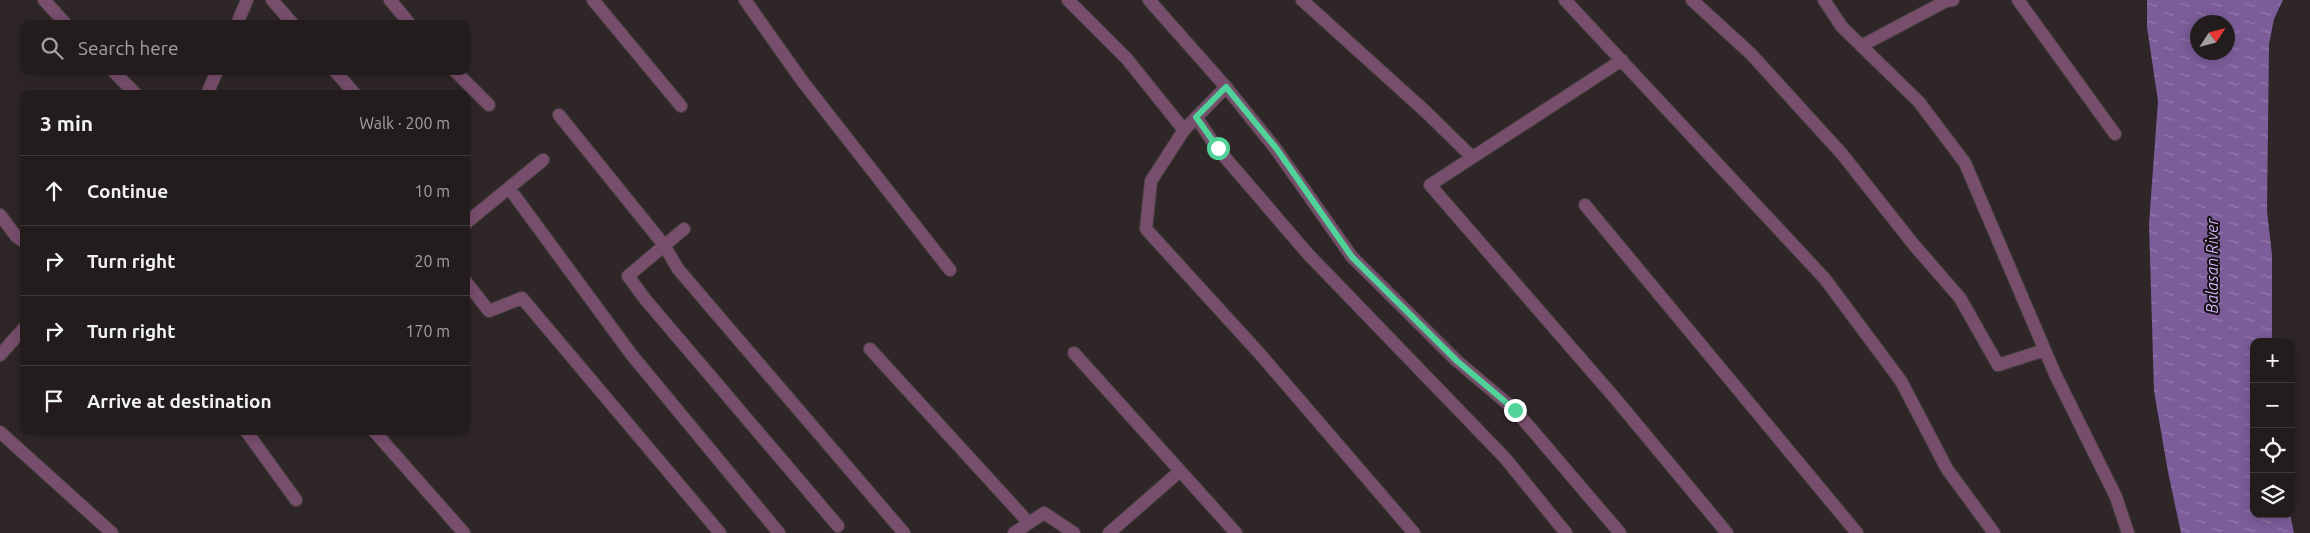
<!DOCTYPE html>
<meta charset="utf-8">
<style>
body{margin:0;font-family:Ubuntu,sans-serif;background:#2f292a;color:#f1f3f6}
.controls{position:absolute;right:15px;bottom:15px;display:grid;overflow:hidden;border-radius:10px;box-shadow:0 2px 12px #0003}
.controls button{width:45px;height:45px;display:grid;place-items:center;padding:0;border:0;border-bottom:1px solid #403a3b;background:#231c1d;color:#f1f3f6;font:25px sans-serif}
.compass{position:absolute;left:2190px;top:15px;width:45px;height:45px;border-radius:50%;background:#231c1d;box-shadow:0 2px 12px #0003;rotate:54deg}
.stop{position:absolute;width:15px;height:15px;margin:-11px;border:4px solid #4fd399;border-radius:50%;background:#fff}
.stop.end{background:#4fd399;border-color:#fff;box-shadow:0 1px 5px #0008}
.list{margin:0;padding:0;list-style:none}
h2{display:flex;justify-content:space-between;align-items:center;height:65px;margin:0;padding:0 20px;font-size:21px}
h2 small{font-size:16px;font-weight:400;color:#a3a1a4}
.list li{display:grid;grid-template-columns:32px 1fr auto;gap:15px;align-items:center;box-sizing:border-box;height:70px;padding:0 20px;border-top:1px solid #403a3b}
.list b{display:block;font-size:19px;white-space:nowrap}
.list em{font-size:16px;font-style:normal;color:#a3a1a4}
.icon{flex:none;width:28px;height:28px;fill:none;stroke:currentColor;stroke-width:2;stroke-linecap:round;stroke-linejoin:round}
.map{position:relative;flex:none;width:2310px;height:533px;overflow:hidden}
.search{position:absolute;background:#231c1d;box-shadow:0 2px 12px #0003;left:20px;top:20px;width:450px;height:55px;display:flex;align-items:center;gap:12px;box-sizing:border-box;padding:0 18px;border-radius:10px;color:#a3a1a4;font-size:19px}
.panel{position:absolute;background:#231c1d;box-shadow:0 2px 12px #0003;left:20px;top:90px;width:450px;height:345px;border-radius:10px}
.map>svg:first-child{display:block}
.water{fill:url(#water-ripples);fill-rule:evenodd}
.lines{fill:none;stroke-linecap:round;stroke-linejoin:round}
.minor-casing{stroke:#4b4243;stroke-width:14}
.tertiary-casing{stroke:#4b4243;stroke-width:14}
.minor{stroke:#784e6d;stroke-width:12}
.tertiary{stroke:#784e6d;stroke-width:12}
.route{stroke:#4fd399;stroke-width:6}
.labels{text-anchor:middle;dominant-baseline:central;stroke-width:4;stroke-linejoin:round;paint-order:stroke}
.water-label{font-size:16px;font-style:italic;fill:#d5b3f9;stroke:#141011}
</style>
<div class="map">
<svg width="2310" height="533" viewBox="0 0 2310 533">
<defs>
<pattern id="water-ripples" width="26" height="14" patternUnits="userSpaceOnUse" patternTransform="scale(1.25)"><rect width="26" height="14" fill="#7c5d9a"/><path d="M2 4q2-2 4 0t4 0M15 11q2-2 4 0t4 0" fill="none" stroke="#947bac"/></pattern>
</defs>
<rect width="100%" height="100%" fill="#2f2627"/>
<path class="water" d="M2147,0h136l-9,19 -5,25 -2,167 5,44v87h-18v172h36l4,19h-113l-13,-61 -14,-81 -5,-167 9,-123 -11,-74zM2198,22h30v30h-30z"/>
<g class="lines">
<g class="minor-casing">
<path id="minor" d="M44,0l22,24
M272,0l21,24
M390,0l20,24
M593,0l88,106
M745,0l58,82 147,188
M1068,0l59,59 57,71
M1149,0l77,87 49,61 77,109 105,104 58,49 105,123
M1302,0l123,111 47,46
M1565,0l260,279 76,102 46,88 47,64
M1692,0l59,54 91,100 72,91 46,53 38,67 47,-15
M1824,0l18,27 77,75 46,61 90,211 61,123 12,36
M2018,0l97,134
M1861,46l85,-45 7,-1
M1622,60l-192,125 184,212 113,136
M113,71l23,23
M335,71l20,23
M455,71l34,34
M1226,87l-42,43 -33,51 -5,48 114,125 154,179
M559,115l105,130 14,24 226,264
M1196,117l21,31 91,106 197,204 61,75
M509,188l122,166 148,179
M1585,205l272,328
M466,223l77,-63
M684,229l-56,47 17,23 193,227
M466,282l23,29 33,-13 198,235
M870,349l159,174
M1074,353l162,180
M246,431l50,69
M374,431l90,102
M0,432l112,101
M1014,533l30,-20 30,20
M1109,533l71,-62"/>
</g>
<g class="tertiary-casing">
<path id="tertiary" d="M237,24l10,-24
M207,94l10,-23
M0,215l16,21 8,6
M0,355l24,-27"/>
</g>
<use href="#minor" class="minor"/>
<use href="#tertiary" class="tertiary"/>
</g>
<g class="lines">
<path class="route" d="M1218,148l-22,-31 30,-30 50,61 76,109 105,104 58,49"/>
</g>
<g class="labels">
<g class="water-label">
<text transform="translate(2212 266) rotate(-90)">Balasan River</text>
</g>
</g>
</svg>
<div class="controls">
<button>+</button>
<button>−</button>
<button><svg class="icon" aria-label="locate" viewBox="0 0 24 24"><circle cx="12" cy="12" r="6"/><path d="M12 2v4M12 18v4M2 12h4M18 12h4"/></svg></button>
<button><svg class="icon" aria-label="layers" viewBox="0 0 24 24"><path d="M12 4l9 5-9 5-9-5zM3 14l9 5 9-5"/></svg></button>
</div>
<svg class="compass" viewBox="-18 -18 36 36"><path d="M0-13l5 13h-10z" fill="#e53935"/><path d="M0 13l5-13h-10z" fill="#a3a1a4"/></svg>
<div class="stop" style="left:1218px;top:148px"></div>
<div class="stop end" style="left:1515px;top:410px"></div>
<div class="search"><svg class="icon" aria-label="search" viewBox="0 0 24 24"><circle cx="10" cy="10" r="6"/><path d="M15 15l6 6"/></svg>Search here</div>
<section class="panel">
<h2>3 min<small>Walk · 200 m</small></h2>
<ul class="list">
<li><svg class="icon" aria-label="ahead" viewBox="0 0 24 24"><path d="M12 20V5M6 11l6-6 6 6"/></svg><div><b>Continue</b></div><em>10 m</em></li>
<li><svg class="icon" aria-label="right" viewBox="0 0 24 24"><path d="M7 20v-9h11M14 6l5 5-5 5"/></svg><div><b>Turn right</b></div><em>20 m</em></li>
<li><svg class="icon" aria-label="right" viewBox="0 0 24 24"><path d="M7 20v-9h11M14 6l5 5-5 5"/></svg><div><b>Turn right</b></div><em>170 m</em></li>
<li><svg class="icon" aria-label="arrive" viewBox="0 0 24 24"><path d="M6 21V4h12l-3 4 3 4H6"/></svg><div><b>Arrive at destination</b></div></li>
</ul>
</section>
</div>
